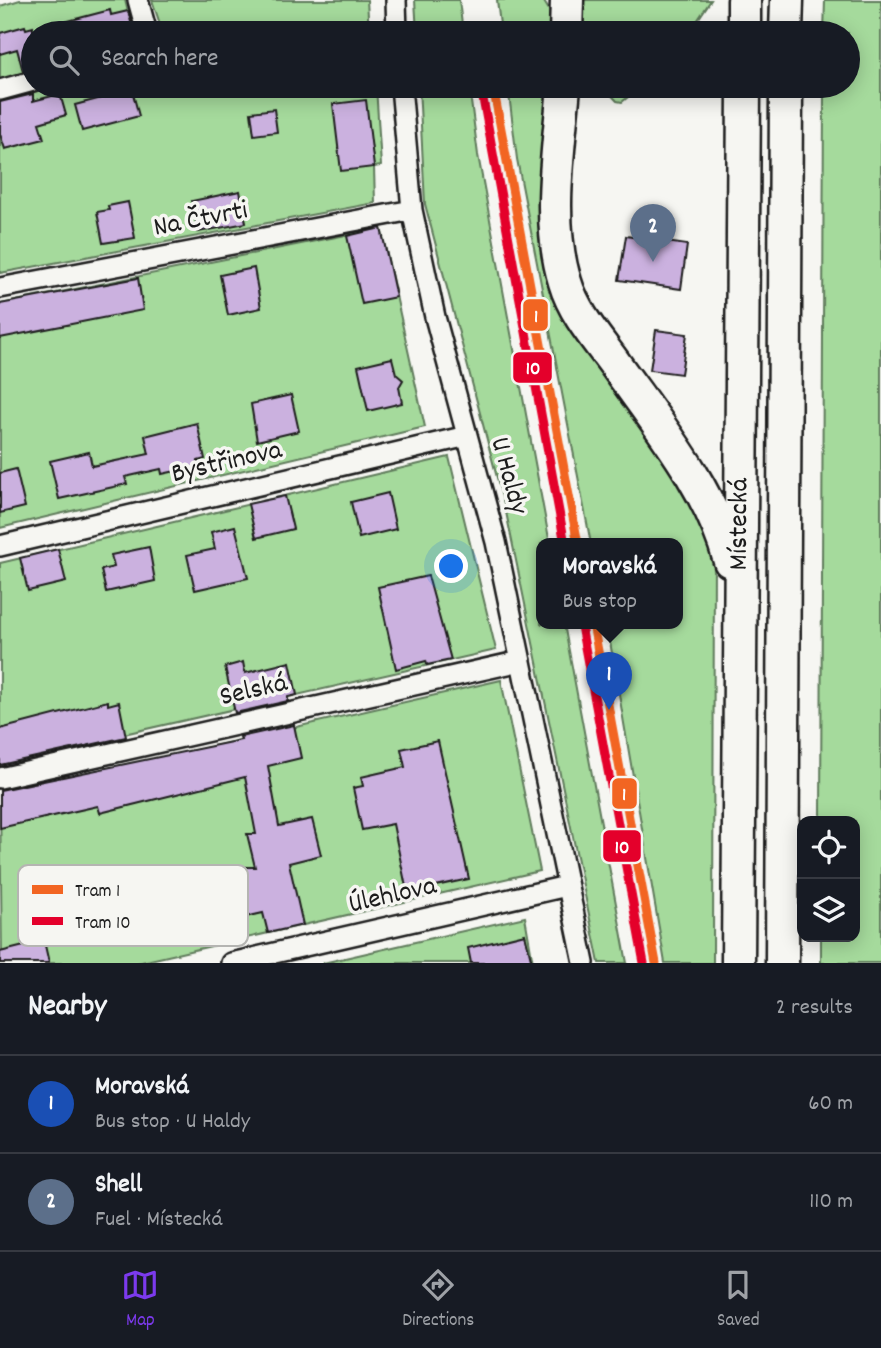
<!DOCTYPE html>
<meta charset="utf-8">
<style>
body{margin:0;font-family:Dekko,sans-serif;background:#242831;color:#f1f3f6}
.controls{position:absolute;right:21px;bottom:21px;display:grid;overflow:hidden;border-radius:14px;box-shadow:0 4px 18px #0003}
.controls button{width:63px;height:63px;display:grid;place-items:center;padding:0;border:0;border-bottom:2px solid #363941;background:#171b24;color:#f1f3f6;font:35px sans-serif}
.you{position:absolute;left:452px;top:567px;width:24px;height:24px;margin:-18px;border:5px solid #fff;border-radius:50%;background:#1a73e8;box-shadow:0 0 0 10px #1a73e833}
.badge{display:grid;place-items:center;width:46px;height:46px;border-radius:50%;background:#7c3aed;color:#fff;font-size:23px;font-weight:700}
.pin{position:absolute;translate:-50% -58px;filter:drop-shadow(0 2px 4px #0008)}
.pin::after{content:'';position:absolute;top:37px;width:24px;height:21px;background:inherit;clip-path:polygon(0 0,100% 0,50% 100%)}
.popup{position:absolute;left:536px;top:538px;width:147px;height:91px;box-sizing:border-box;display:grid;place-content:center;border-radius:14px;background:#171b24;filter:drop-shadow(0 2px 5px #0005);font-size:23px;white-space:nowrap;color:#9ea1a6}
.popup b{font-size:26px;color:#f1f3f6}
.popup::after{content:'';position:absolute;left:50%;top:100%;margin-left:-14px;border:14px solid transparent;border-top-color:#171b24}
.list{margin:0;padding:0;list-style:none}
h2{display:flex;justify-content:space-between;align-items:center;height:91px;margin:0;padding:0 28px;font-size:30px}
h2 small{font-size:23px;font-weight:400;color:#9ea1a6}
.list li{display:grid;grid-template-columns:46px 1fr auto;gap:21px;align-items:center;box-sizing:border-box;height:98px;padding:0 28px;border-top:2px solid #363941}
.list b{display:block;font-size:26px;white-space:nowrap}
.list p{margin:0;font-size:23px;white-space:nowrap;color:#9ea1a6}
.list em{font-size:23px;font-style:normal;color:#9ea1a6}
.icon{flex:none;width:38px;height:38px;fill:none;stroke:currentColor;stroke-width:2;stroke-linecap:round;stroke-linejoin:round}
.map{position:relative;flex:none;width:881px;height:963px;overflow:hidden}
.search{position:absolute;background:#171b24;box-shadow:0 4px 18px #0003;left:21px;right:21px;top:21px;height:77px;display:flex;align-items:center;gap:18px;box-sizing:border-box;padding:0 24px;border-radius:38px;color:#9ea1a6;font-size:26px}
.sheet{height:287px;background:#171b24}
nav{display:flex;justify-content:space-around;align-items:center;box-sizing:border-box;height:98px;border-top:2px solid #363941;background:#171b24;font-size:19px;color:#9ea1a6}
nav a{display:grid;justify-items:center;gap:4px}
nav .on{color:#7c3aed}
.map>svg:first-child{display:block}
.green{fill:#a5da9c;stroke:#607b5c;stroke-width:2}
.building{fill:#cbb1df;stroke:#1c1c1c;stroke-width:2}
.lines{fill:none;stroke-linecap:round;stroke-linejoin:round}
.minor-casing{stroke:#1c1c1c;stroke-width:24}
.trunk-casing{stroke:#1c1c1c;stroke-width:37}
.minor{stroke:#f6f6f2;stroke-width:19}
.trunk{stroke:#f6f6f2;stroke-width:32}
.tram-1-casing{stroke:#f6f6f2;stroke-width:14}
.tram-2-casing{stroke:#f6f6f2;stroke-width:14}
.tram-1{stroke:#f26522;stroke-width:9}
.tram-2{stroke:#e4002b;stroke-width:9}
.labels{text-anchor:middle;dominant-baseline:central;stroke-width:7;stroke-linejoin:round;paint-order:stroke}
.street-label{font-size:28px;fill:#1c1c1c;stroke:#f6f6f2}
.key{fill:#f6f6f2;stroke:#b5b5b2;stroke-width:2}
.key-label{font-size:19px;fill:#1c1c1c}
.line-badge{stroke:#f6f6f2;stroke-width:2.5}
.badge-label{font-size:19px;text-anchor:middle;font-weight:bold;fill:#fff}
</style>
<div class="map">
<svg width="881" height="963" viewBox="0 0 881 963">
<rect width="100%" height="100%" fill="#f6f6f2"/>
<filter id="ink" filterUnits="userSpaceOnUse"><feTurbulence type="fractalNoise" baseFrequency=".0143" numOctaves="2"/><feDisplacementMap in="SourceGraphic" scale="14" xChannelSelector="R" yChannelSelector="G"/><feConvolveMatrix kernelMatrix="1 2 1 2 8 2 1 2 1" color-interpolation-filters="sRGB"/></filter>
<g filter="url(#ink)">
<path class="green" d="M20,0h105l8,33h-100v41l-33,9v-77z
M152,0h215l2,33h-206z
M415,0h44l4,33h-46z
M497,0h46l9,15 -1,18h-50z
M581,0h130l-22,33h-108z
M825,0h56v963h-60v-26h34v-116h-34l3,-735h24v-53h-24z
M42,86h334l5,80 -7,1 1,36 -375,70v-176z
M419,86h50l9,69 72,389h-9v80h23l63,339h-28l-93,-451 -81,-308z
M508,86h40l-8,134 15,78 159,240 -1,425h-48l-58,-339h70v-80h-86l-74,-385z
M603,86h22l8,7 -11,9 -5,-1z
M381,228l44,199 -425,101v-224z
M449,457l47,193 -496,112v-199z
M501,680l39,191 -403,92h-135l-2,-168z
M525,917l8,46h-210z"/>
<path class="building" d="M110,10l1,5 17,-4 6,22h-88l-1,-6z
M25,26l1,3 7,-2v42l-10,2 -6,-22 -17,5v-21z
M132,90l7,26 -57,15 -7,-26z
M33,94v7l27,-7 6,21 -27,8 5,16 -39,10 -5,-15v-32z
M366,100l8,67 -33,4 -8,-67z
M274,109l3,23 -23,3 -3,-23z
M240,191l6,32 -48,9 -6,-31z
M128,202l7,36 -32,5 -6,-31 12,-2 -1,-4z
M381,228l15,69 -34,7 -15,-68z
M626,236l61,9 -6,44 -62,-9z
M254,268l7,40 -33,7 -8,-40z
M138,278l5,32 -143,28v-34z
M656,330l31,4 -6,40 -31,-4z
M392,358l4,16 7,6 -4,7 3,16 -34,8 -10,-45z
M291,395l8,36 -42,10 -6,-37z
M197,423l8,36 -7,2 1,5 -37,8 -1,-5 -36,8 2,7 -68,15 -9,-38 39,-9 3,14 57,-12 -4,-18z
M16,469l9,38 -25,6v-40z
M388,493l8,36 -37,9 -8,-36z
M285,496l8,33 -37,9 -8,-34z
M235,526l13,52 -53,12 -8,-35 28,-6 -4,-17z
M149,547l6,34 -49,11 -5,-22 13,-3 -3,-12z
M58,549l8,33 -38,9 -8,-33z
M428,576l23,84 -24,5 -1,-4 -30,8 -18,-82z
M243,662l2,11 45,-11 7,33 -9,2v4l-53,12 -10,-46z
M108,701v4l11,-3 7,35 -126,28v-36z
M294,725l7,33 -33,8 11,60 33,-7 9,36 -32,8 14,62 -35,8 -5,-20 -70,16 -9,-39 18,-4 -2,-11 38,-8h17l-8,-33h9l-11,-57 -145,36 -2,-7 -98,22v-38l241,-50 -1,-3z
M438,741l31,138 -62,13 -14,-68 -31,6 -9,-42 10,-2 -2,-9 44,-10 -4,-18z
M525,934l7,29h-61l-3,-15z
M44,941l5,22h-49v-11z"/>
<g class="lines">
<g class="minor-casing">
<path id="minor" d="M138,0l9,33
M396,0l1,33
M401,86l11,124 23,107 61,225 88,421
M0,90l33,-9
M0,288l412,-78
M0,546l467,-110
M0,778l521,-117
M231,963l336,-77"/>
</g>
<g class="trunk-casing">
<g id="trunk">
<path d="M566,33l1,-33"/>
<path d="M744,33v-33"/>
<path d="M786,33l1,-33"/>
<path d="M564,86c-5,63 -18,135 1,196 9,31 32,57 50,82 44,62 95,123 115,197"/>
<path id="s1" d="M738,963l6,-877"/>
<path d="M782,963l4,-877"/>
</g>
</g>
<use href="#minor" class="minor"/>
<use href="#trunk" class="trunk"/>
<g class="tram-1-casing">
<path id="tram-1" d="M493,86l85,458
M593,624l63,339"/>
</g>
<g class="tram-2-casing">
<path id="tram-2" d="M481,88l84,456
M581,626l63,337"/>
</g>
<use href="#tram-1" class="tram-1"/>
<use href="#tram-2" class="tram-2"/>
</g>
</g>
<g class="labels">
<g class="street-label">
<text transform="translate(201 221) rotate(-11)">Na Čtvrti</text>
<text transform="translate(227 464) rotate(-13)">Bystřinova</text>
<text transform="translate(507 476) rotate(75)">U Haldy</text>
<text stroke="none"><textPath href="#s1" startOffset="439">Místecká</textPath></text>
<text transform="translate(254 692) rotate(-13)">Selská</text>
<text transform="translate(393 897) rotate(-13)">Úlehlova</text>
</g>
</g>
<rect x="18" y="865" width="230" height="81" rx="10" class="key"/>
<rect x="32" y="885" width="31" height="9" fill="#f26522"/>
<rect x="32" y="917" width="31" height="8" fill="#e4002b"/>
<g class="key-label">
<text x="75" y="896">Tram 1</text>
<text x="75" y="928">Tram 10</text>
</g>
<g class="line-badge">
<rect x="522" y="298" width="27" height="34" rx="7" fill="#f26522"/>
<rect x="512" y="351" width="41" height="33" rx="7" fill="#e4002b"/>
<rect x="611" y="777" width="27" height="33" rx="7" fill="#f26522"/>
<rect x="602" y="829" width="40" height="34" rx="7" fill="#e4002b"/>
</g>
<g class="badge-label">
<text x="536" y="322">1</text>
<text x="533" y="374">10</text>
<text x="624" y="800">1</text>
<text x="622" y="853">10</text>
</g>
</svg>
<div class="controls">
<button><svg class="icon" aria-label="locate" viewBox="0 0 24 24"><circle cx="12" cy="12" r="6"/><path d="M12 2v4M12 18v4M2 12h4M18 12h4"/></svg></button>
<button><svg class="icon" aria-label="layers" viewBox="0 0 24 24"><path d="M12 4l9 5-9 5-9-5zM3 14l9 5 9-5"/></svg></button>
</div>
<div class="you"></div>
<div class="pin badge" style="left:609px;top:710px;background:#1a4fb4">1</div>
<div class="popup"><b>Moravská</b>Bus stop</div>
<div class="pin badge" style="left:653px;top:262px;background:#5c6f8a">2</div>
<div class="search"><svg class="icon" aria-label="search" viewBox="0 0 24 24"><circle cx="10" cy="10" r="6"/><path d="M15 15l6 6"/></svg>Search here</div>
</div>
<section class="sheet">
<h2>Nearby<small>2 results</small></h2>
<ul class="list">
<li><span class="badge" style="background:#1a4fb4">1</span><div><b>Moravská</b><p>Bus stop · U Haldy</p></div><em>60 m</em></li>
<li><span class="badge" style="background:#5c6f8a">2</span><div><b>Shell</b><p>Fuel · Místecká</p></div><em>110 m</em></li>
</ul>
</section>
<nav>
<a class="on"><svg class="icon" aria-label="map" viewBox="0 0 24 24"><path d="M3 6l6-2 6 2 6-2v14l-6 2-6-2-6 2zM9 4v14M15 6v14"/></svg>Map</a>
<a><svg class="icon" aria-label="directions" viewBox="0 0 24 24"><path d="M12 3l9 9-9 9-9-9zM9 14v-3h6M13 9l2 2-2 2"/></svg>Directions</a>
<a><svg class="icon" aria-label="saved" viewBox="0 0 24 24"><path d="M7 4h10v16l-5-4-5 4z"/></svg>Saved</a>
</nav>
